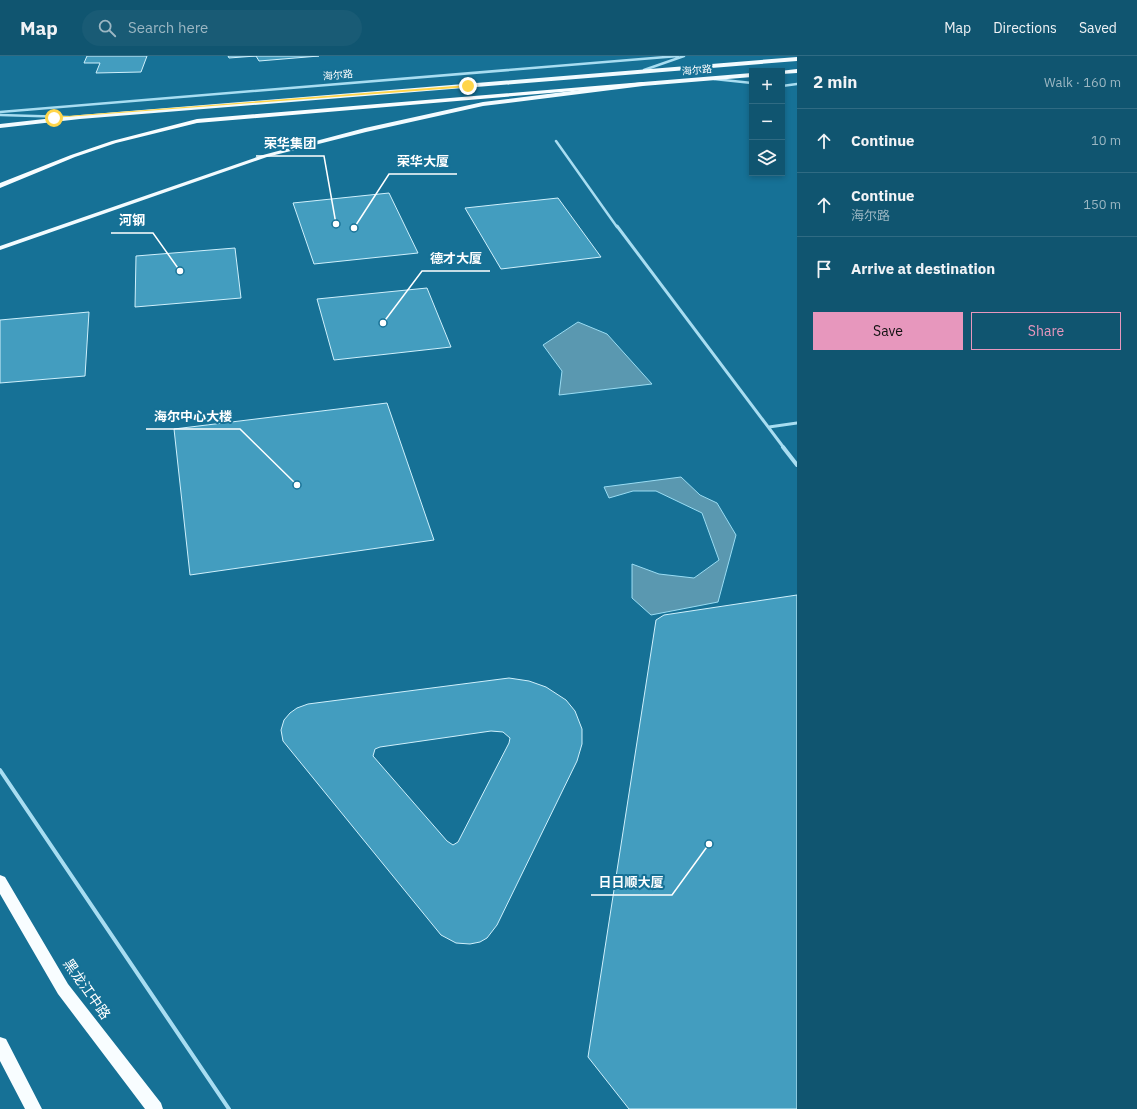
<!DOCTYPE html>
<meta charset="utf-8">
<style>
body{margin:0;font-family:"IBM Plex Sans","Noto Sans SC",sans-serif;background:#195b75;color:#f1f3f6}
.controls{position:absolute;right:12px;top:12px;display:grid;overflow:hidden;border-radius:0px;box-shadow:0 2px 6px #0003}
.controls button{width:36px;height:36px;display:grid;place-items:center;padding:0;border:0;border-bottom:1px solid #306b83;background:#105570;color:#f1f3f6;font:20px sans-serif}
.stop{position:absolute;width:12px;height:12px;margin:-9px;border:3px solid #ffd54a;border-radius:50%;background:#fff}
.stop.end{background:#ffd54a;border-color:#fff;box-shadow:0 1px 4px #0008}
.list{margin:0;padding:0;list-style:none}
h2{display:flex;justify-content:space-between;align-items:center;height:52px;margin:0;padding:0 16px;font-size:17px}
h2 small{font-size:13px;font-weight:400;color:#9cb7c3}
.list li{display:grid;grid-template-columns:26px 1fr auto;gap:12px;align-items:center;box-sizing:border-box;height:64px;padding:0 16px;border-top:1px solid #306b83}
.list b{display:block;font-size:15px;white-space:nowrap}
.list p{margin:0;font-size:13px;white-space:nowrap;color:#9cb7c3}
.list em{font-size:13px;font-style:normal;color:#9cb7c3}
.actions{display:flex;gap:8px;padding:12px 16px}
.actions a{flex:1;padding:9px 0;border:1px solid #e797bd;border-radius:0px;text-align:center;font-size:14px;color:#e797bd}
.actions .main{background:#e797bd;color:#111}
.icon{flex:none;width:22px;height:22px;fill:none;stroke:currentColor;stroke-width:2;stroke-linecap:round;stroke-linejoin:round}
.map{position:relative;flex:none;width:797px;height:1053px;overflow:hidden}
header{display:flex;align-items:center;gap:24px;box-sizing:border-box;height:56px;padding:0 20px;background:#105570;border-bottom:1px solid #306b83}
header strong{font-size:19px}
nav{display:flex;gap:22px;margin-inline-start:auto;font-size:14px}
.search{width:280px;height:36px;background:#195b75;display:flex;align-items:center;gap:10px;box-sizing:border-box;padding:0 14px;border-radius:22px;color:#9cb7c3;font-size:15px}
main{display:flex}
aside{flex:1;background:#105570}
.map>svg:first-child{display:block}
.water{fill:#5a98b0;stroke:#9addf4}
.building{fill:#439dbf;stroke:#cff0fc;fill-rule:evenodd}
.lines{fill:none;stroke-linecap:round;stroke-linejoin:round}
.service{stroke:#a8ddf1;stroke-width:4}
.minor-far2{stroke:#a8ddf1;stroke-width:2.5}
.minor-far1{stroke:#a8ddf1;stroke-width:3}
.minor{stroke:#a8ddf1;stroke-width:4}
.primary{fill:#f2fbff;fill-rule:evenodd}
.trunk{fill:#f8fdff;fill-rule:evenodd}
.route{fill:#ffd54a}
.labels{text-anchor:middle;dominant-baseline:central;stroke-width:4;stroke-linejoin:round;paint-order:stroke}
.far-street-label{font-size:10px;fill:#fff;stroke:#167196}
.near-street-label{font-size:14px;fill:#fff;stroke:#167196}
.leader{fill:none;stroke:#fff;stroke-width:1.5}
.callout-dot{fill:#fff;stroke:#167196;stroke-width:1.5}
.callout-label{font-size:13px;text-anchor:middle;font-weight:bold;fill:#fff;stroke:#167196;stroke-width:4;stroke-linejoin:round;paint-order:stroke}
</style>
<header>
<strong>Map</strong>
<div class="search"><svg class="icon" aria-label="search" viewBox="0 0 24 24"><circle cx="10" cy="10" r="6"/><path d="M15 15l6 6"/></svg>Search here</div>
<nav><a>Map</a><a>Directions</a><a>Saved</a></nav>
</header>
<main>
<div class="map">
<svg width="797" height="1053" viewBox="0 0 797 1053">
<rect width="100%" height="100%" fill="#167196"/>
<path class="water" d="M578,266l29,12 45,50 -93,11 3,-24 -19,-26z
M681,421l19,18 17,8 19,32 -18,67 -67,13 -19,-17v-34l27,10 35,4 25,-18 -17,-47 -46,-22h-23l-24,7 -5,-11z"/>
<path class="building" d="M87,0h60l-6,16 -45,1 4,-10h-16z
M228,0h91l-60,5 -3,-5 -27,2z
M389,137l29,60 -104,11 -21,-61z
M558,142l43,59 -100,12 -36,-61z
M235,192l6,50 -106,9 1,-51z
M427,232l24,59 -117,13 -17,-61z
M89,256l-4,64 -85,7v-63z
M387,347l47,137 -244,35 -16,-146z
M797,539v514h-168l-41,-52 68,-437 8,-5z
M509,622l20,3 17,6 20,13 9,11 7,18v15l-5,17 -80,164 -10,13 -7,4 -10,2 -14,-1 -15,-8 -158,-194 -2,-11 3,-10 6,-7 7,-5 11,-4zM491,675l12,1 7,6 -1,5 -51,99 -5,3 -6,-4 -74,-85 2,-7 5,-2z"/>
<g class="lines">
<path class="service" d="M0,714l229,339"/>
<path class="minor-far2" d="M644,14l40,-14
M714,23l38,4
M782,30l15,-2
M0,56l678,-56
M0,59l68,2
M556,85l61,86"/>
<path class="minor-far1" d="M617,170l167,222
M769,371l28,-4"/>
<path class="minor" d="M783,391l14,18"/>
<path class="primary" d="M797,1v4l-717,58 -80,9v-4l80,-9z
M797,13v4l-15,1v-3h-2z
M752,17v4l-109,9 -160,20 -117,26 -99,25 -267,93v-4l263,-91 102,-27 118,-26 160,-20z"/>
<path class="trunk" d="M643,26l2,1v2l-448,38 -81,20 -41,14 -75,31v-5l71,-28 41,-14 85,-22z
M0,819l5,2 63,107 93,119 2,6h-18l-87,-115 -58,-100z
M0,981l6,2 36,70h-17l-25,-48z"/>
</g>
<path class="route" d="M468,29l1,2 -417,31 2,-1z"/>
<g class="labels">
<g class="far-street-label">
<text transform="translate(697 14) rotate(-5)">海尔路</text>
<text transform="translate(338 19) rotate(-5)">海尔路</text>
</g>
<g class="near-street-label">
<text transform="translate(87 933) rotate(55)">黑龙江中路</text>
</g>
</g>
<path class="leader" d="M336 168L324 100H256M354 172L389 118H457M180 215L153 177H111M383 267L422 215H490M297 429L240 373H146M709 788L672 839H591"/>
<g class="callout-dot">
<circle cx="336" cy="168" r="4"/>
<circle cx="354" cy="172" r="4"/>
<circle cx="180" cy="215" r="4"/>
<circle cx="383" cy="267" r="4"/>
<circle cx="297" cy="429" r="4"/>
<circle cx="709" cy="788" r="4"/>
</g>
<g class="callout-label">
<text x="290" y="92">荣华集团</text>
<text x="423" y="110">荣华大厦</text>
<text x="132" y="169">河钢</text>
<text x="456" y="207">德才大厦</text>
<text x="193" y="365">海尔中心大楼</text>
<text x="631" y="831">日日顺大厦</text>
</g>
</svg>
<div class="controls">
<button>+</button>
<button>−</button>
<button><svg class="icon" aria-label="layers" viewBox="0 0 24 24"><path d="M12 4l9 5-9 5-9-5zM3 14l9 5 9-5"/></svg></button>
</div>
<div class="stop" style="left:54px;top:62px"></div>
<div class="stop end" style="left:468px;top:30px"></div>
</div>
<aside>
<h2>2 min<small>Walk · 160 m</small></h2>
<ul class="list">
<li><svg class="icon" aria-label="ahead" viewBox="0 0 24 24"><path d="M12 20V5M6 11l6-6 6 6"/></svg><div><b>Continue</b></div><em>10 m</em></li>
<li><svg class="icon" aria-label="ahead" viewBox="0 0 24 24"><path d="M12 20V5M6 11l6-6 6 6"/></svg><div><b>Continue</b><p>海尔路</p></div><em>150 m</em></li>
<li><svg class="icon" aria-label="arrive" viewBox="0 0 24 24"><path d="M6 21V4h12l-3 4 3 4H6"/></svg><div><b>Arrive at destination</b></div></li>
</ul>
<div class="actions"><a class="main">Save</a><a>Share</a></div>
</aside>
</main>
